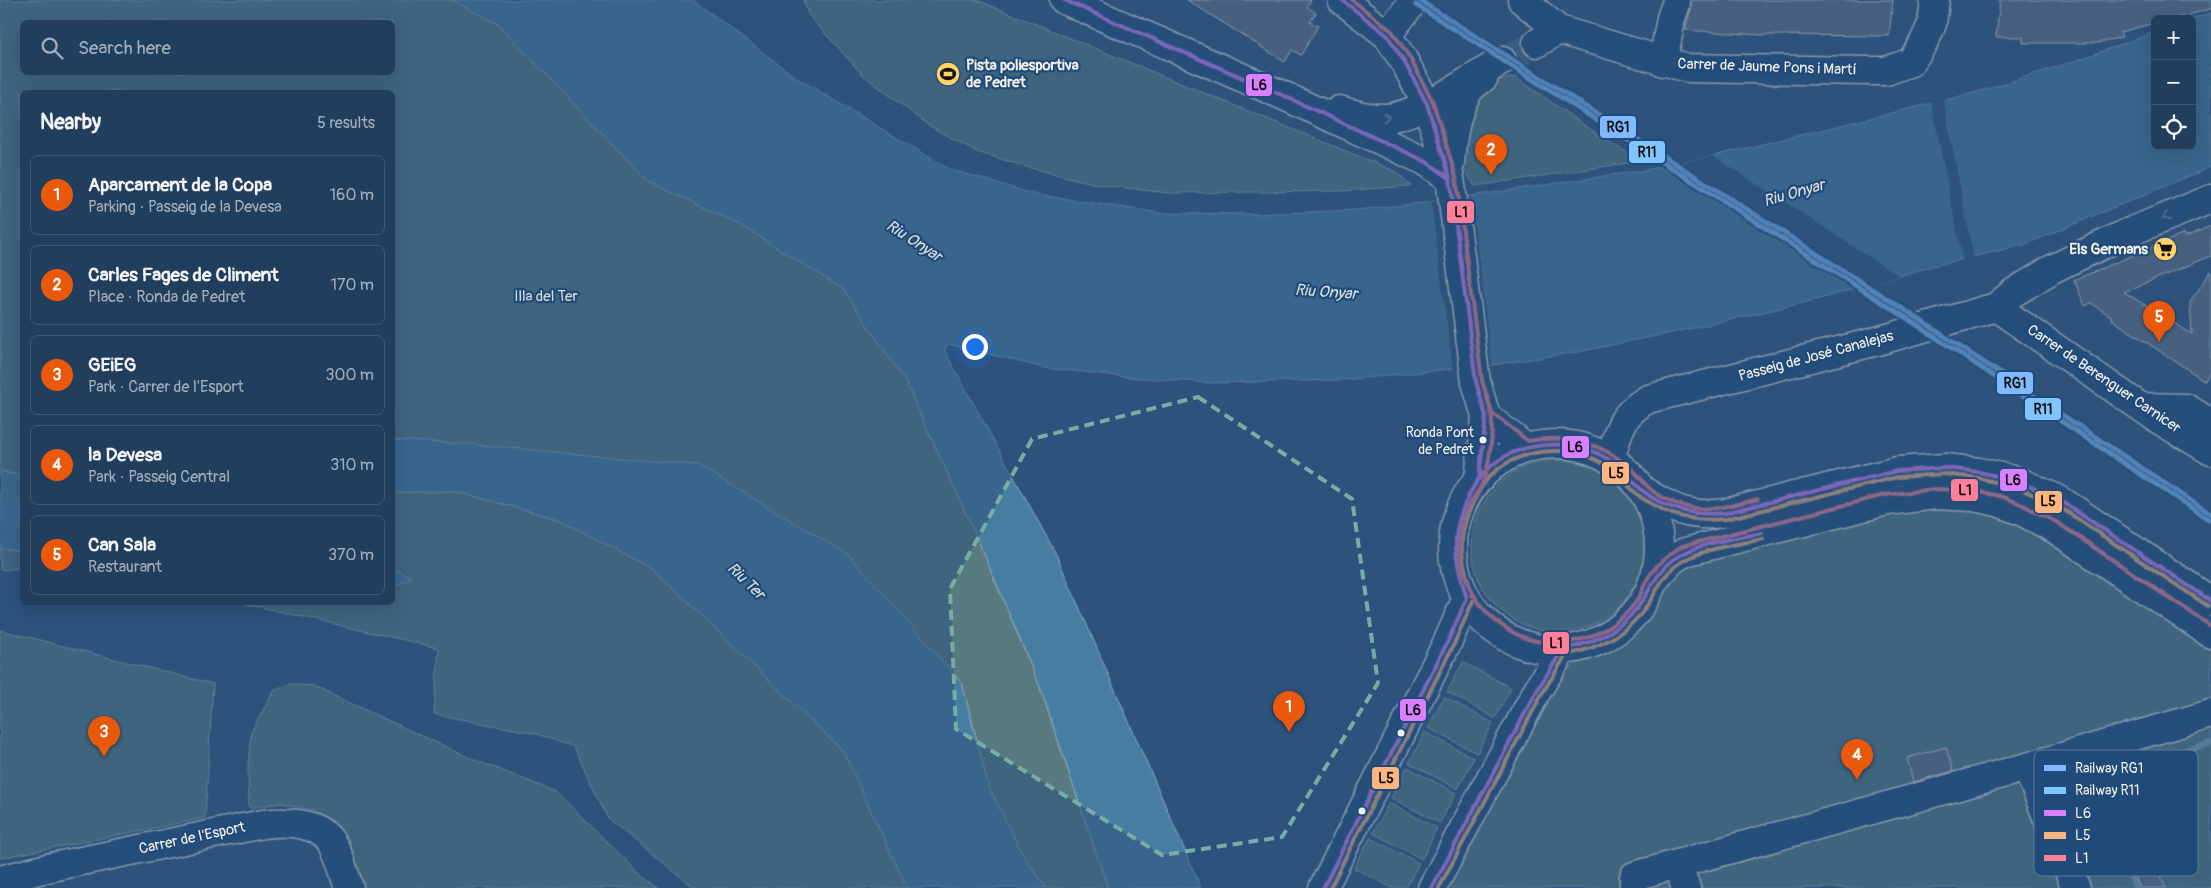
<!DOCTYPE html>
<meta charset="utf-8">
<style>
body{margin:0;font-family:Pangolin,sans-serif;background:#2a4563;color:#f1f3f6}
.controls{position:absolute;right:15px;top:15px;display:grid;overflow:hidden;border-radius:8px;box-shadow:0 5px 20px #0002}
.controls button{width:45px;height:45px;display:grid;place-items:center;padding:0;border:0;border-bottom:1px solid #3f5772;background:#223e5d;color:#f1f3f6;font:25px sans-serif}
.you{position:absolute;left:974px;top:346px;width:18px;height:18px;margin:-12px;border:4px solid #fff;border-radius:50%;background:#1a73e8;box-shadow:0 0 0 8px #1a73e833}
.badge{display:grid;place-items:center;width:32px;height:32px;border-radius:50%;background:#ea580c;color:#fff;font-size:16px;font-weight:700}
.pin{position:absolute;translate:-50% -41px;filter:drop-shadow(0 1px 2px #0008)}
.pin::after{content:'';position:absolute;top:26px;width:18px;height:15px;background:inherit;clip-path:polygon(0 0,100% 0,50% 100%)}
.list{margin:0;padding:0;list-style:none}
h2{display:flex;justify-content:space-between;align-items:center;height:65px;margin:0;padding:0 20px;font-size:21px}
h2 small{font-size:16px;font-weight:400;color:#a2aebc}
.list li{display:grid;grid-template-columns:32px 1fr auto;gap:15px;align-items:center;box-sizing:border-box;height:80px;margin:0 10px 10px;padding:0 10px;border:1px solid #3f5772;border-radius:8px}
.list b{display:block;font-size:19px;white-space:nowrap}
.list p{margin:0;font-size:16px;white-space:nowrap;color:#a2aebc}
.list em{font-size:16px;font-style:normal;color:#a2aebc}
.icon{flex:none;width:28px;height:28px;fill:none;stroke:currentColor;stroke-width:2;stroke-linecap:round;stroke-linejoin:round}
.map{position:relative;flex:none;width:2211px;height:888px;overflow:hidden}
.search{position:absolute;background:#223e5d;box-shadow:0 5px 20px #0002;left:20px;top:20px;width:375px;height:55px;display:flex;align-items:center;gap:12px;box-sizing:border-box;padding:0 18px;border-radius:8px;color:#a2aebc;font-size:19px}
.panel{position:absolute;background:#223e5d;box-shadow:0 5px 20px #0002;left:20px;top:90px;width:375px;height:515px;border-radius:8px}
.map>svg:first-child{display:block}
.green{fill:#577a7f;stroke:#a6b6b4;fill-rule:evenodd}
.water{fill:#467da1;stroke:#8cabbd}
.pier{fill:#2d527c}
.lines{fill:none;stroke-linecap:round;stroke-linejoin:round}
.stream{stroke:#8cabbd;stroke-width:6}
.building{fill:#667286;stroke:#f4f1e8}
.minor-tunnel{stroke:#4b6a8c;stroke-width:28;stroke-dasharray:28 14;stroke-linecap:butt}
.minor-casing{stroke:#f4f1e8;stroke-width:31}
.major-casing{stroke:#f4f1e8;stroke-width:31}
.minor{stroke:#1f4a7a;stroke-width:28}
.major{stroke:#1f4a7a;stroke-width:28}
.bus-1-casing{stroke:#1f4a7a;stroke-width:8}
.bus-2-casing{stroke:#1f4a7a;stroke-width:8}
.bus-3-casing{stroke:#1f4a7a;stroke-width:8}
.bus-1{stroke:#d880ff;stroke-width:4}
.bus-2{stroke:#ffb580;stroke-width:4}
.bus-3{stroke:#ff8098;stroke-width:4}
.rail-1-casing{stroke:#1f4a7a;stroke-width:9}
.rail-2-casing{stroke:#1f4a7a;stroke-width:9}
.rail-1{stroke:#80b9ff;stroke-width:5}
.rail-2{stroke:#80c5ff;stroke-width:5}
.oneway{stroke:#748da6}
.marked{fill:none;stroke:#76ada5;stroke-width:4;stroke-dasharray:10 6;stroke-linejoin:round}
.bus-dot{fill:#f4f1e8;stroke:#1f4a7a;stroke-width:2}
.labels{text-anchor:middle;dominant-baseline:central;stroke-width:4.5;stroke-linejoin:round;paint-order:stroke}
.bus-label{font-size:14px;fill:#f4f1e8;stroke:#1f4a7a;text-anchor:end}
.poi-label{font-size:15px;font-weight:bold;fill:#f4f1e8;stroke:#1f4a7a;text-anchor:start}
.street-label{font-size:15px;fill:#f4f1e8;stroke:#1f4a7a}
.park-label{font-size:15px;fill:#dcdfd8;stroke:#1f4a7a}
.water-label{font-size:16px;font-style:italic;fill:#dae0dd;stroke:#1f4a7a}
.key{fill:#1f4a7a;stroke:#5f7c9b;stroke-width:1}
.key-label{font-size:14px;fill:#f4f1e8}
.line-badge{stroke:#1f4a7a;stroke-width:2}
.pale-badge-label{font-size:14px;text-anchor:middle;font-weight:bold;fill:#111}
</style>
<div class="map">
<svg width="2211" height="888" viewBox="0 0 2211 888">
<rect width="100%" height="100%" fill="#2d527c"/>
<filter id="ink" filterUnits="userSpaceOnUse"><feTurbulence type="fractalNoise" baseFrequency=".02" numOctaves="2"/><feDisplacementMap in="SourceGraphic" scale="10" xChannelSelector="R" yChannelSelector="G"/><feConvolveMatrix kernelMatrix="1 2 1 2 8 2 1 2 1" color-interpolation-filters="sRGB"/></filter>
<g filter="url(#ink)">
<path class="green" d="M0,0h452l47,25 149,156 93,44 102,64 62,92 70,152 65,154 68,201h-62l-23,-33 -34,-67 -27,-105 -496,-239 -73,-4 -1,-348h-370v384l-22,-5zM22,22h370v50h-370z
M803,0h174l420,172 14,14 -70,5 -173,2 -67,-8 -70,-17 -54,-16 -49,-27 -65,-50 -54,-59z
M1515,77l89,62 37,22 -166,25 -12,-19 -3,-23 17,-47 17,-16z
M1472 546a86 86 0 1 1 172 0a86 86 0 1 1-172 0Z
M454,491l105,28 95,51 189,181 64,137h-212l-87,-69 -34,-72 -40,-14 -100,-19 5,-66 -197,-45 150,-1 1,-16 19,-8 -19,-10v-75z
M1919,506l51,1 46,15 195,129v237h-766l117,-216 73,-38 36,-56 22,-20z
M0,548l22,3 -1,17 -21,2z
M0,630l213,54 -8,134 -205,40z
M1463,662l48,26 -16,30 -48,-26z
M290,684l23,2 155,71 88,35 84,82 19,14h-294l-16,-47 -13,-18 -23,-13 -33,-7 -31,5 -1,-41 3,-35 23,-41z
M1444,697l49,26 -16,30 -49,-25z
M1425,732l49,26 -16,31 -49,-26z
M1407,767l49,26 -16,30 -49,-25z
M1389,803l48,25 -15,31 -49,-26z
M1370,838l49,25 -13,25h-14l-38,-20z"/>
<path class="water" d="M452,0h241l104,78 152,91 84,25 127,19 94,1 102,-4 75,-8 214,-32 68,-14 261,-63 98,-31 83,-30v114h37v-127l19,-6v154l-187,78 -91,21 -117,34 -136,31 -102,21 -86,13 -149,15 -130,3 -86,-6 -82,-9 -97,-24 -3,6 1,3 110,201 145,334h-93l-68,-201 -65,-154 -70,-152 -62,-92 -102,-64 -93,-44 -149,-156z
M393,440l73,4 232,21 151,90 113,128 27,105 34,67 23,33h-139l-64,-137 -189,-181 -95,-51 -105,-28 -61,2z
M0,471l22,5v75l-22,-3z
M392,568h1l19,10 -19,8z"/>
<path class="pier" d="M1943,98l31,161 -11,3 -32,-161z
M1713,156l186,120 -44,13 -190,-123z
M1471,197l21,168 -39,5 -22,-168z"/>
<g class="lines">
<path class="stream" d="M2136,888l-48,-111 123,-34"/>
</g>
<path class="building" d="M1187,0h124l-4,7 9,6 -6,9 8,4 -17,29 -9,-5 -7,12z
M1691,0h202l-4,36 -128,-1 -76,-5 6,-21z
M2000,0h211v9l-39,10h-17v4l-35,9 2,5 -25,6h-74v-6h-27z
M2211,226v30l-87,36 68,42 -2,-32 21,-31v98l-6,12 -94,-62 1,-2 -21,-14 -6,3 -11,-26 110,-46 1,3z
M1946,747l7,24 -40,11 -6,-24z
M2140,791l7,19 -12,5 31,73h-26l-28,-66 10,-4 -7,-16z"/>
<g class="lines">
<path class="minor-tunnel" d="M1502,61l35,-18"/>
<g class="minor-casing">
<path id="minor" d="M1064,0l218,95 143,66 25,17
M1342,0l45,35 17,26 23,43 23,74 26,204 10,34 -7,63
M1522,0l37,30 128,38 182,3h17l25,-9 13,-20 8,-18 3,-24
M1387,35l22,-28
M1537,43l22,-13
M1663,62l8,-44 5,-14
M1339,110c15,4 30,9 46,8 34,-2 86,-40 117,-57
M1450,164c2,-25 5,-52 19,-74 4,-5 11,-9 15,-13
M1996,307l162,112 53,32
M2142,407l44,1 25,15
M1486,416l40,32
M1610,459c10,-30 9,-43 38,-60l226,-57 122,-35 17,-14 39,-24 75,-36 84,-34
M2027,767l49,121
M1677,864l9,24
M0,880l47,-12 216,-44c24,-3 54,-3 69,19 8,12 12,31 17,45
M1634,888v-12l393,-109 184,-53"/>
</g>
<g class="major-casing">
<path id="major" d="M1453 547a103 103 0 1 1 206 0a103 103 0 1 1-206 0Z
M1642,490c30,19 47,28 83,23l172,-42 48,-3 34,4 39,9 43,20 150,100
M1653,581l19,-21 13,-8 202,-51 49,-6 38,2 24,5 23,9 34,18 156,105
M1323,888l125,-247 19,-43
M1432,888l106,-199 25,-40"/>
</g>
<use href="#minor" class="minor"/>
<use href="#major" class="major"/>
<g class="bus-1-casing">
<path id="bus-1" d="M1064,0l218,95 143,66 25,17
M1342,0l45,35 17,26 23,43 23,74 26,204 10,34 -7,63
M1467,598c-15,-45 -17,-70 7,-112 24,-42 85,-51 125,-32 19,9 29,24 44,37 23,19 53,25 82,22l172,-42 48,-3 34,4 39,9 43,20 150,100
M1563,649c34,-6 63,-21 81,-51 9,-14 16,-29 30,-39 25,-17 60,-20 88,-26
M1323,888l125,-247 19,-43
M1432,888l106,-199 25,-40"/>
</g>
<g class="bus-2-casing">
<path id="bus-2" d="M1473,596c-15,-42 -17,-65 6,-105 23,-42 86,-51 125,-27 13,8 22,20 33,30 7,7 18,11 26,16 20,10 42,11 63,9l172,-42 47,-3 33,4 38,9 42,19 150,100
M1564,655c35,-6 65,-21 85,-52 8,-13 14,-28 27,-37 23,-18 59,-21 87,-27
M1330,888l124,-244 19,-43
M1439,888l104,-196 25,-40"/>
</g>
<g class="bus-3-casing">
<path id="bus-3" d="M1352,0l40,31 18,27 23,44 23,75 26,204c3,9 7,19 9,29 3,20 -1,48 -6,67 -4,14 -16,24 -20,37 -16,47 7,98 51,120 26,13 59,11 84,-2 16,-8 33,-22 41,-39 2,-4 3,-9 6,-13 8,-15 21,-25 35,-34l203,-51 51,-6 39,2 25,5 23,9 35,18 153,103
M1482,380l9,32 37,29c39,-7 76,2 106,30 4,4 8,9 12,14 11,12 32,21 48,23 21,3 43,-4 64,-9"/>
</g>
<use href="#bus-1" class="bus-1"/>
<use href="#bus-2" class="bus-2"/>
<use href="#bus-3" class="bus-3"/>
<g class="rail-1-casing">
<path id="rail-1" d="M1419,0l489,312 303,202"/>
</g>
<g class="rail-2-casing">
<path id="rail-2" d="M1416,5l489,312 303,202"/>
</g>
<use href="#rail-1" class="rail-1"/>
<use href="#rail-2" class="rail-2"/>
</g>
<defs><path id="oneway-chevron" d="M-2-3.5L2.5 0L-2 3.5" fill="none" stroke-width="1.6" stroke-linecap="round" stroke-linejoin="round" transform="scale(1.25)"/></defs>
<g class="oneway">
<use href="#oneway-chevron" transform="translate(1386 117) rotate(-5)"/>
<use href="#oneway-chevron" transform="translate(2166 217) rotate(158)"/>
</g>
</g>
<path d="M0 0H2211V888H0ZM1198,397l154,102 26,184 -96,154 -120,18 -206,-126 -6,-140 82,-150z" fill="#2d527c" fill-opacity=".55" fill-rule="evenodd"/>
<path class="marked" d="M1198,397l154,102 26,184 -96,154 -120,18 -206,-126 -6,-140 82,-150z"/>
<defs>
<g id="stadium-disc" transform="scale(1.25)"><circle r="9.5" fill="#ffd166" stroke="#1f4a7a"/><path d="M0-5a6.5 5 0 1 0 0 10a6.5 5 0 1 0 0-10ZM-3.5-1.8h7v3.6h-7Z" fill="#111"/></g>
<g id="supermarket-disc" transform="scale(1.25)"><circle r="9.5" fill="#ffd166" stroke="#1f4a7a"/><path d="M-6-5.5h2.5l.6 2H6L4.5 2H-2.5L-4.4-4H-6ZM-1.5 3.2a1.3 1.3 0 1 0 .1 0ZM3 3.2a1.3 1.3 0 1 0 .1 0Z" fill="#111"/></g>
</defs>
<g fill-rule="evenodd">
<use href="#stadium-disc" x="948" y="74"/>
<use href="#supermarket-disc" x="2165" y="249"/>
</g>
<g class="bus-dot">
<circle cx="1483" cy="440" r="4.5"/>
<circle cx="1401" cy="733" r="4.5"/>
<circle cx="1362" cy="811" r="4.5"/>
</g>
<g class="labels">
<g class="bus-label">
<text x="1474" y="432">Ronda Pont<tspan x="1474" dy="17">de Pedret</tspan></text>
</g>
<g class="poi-label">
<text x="966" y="65">Pista poliesportiva<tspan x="966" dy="17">de Pedret</tspan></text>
<text x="2148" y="249" text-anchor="end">Els Germans</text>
</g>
<g class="street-label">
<text transform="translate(1767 67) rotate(2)">Carrer de Jaume Pons i Martí</text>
<text transform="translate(1816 356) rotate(-15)">Passeig de José Canalejas</text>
<text transform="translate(2104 379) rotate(34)">Carrer de Berenguer Carnicer</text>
<text transform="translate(192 838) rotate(-12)">Carrer de l'Esport</text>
</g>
<g class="park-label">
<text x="546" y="296">Illa del Ter</text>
</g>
<g class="water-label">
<text transform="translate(1794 193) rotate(-16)">Riu Onyar</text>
<text transform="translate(914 241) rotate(33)">Riu Onyar</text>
<text transform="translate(1326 292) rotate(4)">Riu Onyar</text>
<text transform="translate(746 581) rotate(44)">Riu Ter</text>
</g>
</g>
<rect x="2034" y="750" width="164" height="126" rx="8" class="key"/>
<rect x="2044" y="765" width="22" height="6" fill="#80b9ff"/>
<rect x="2044" y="787" width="22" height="7" fill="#80c5ff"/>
<rect x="2044" y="810" width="22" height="6" fill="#d880ff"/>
<rect x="2044" y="832" width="22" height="7" fill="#ffb580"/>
<rect x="2044" y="855" width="22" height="6" fill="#ff8098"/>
<g class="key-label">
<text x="2075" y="773">Railway RG1</text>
<text x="2075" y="795">Railway R11</text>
<text x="2075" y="818">L6</text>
<text x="2075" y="840">L5</text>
<text x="2075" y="863">L1</text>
</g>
<g class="line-badge">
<rect x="1245" y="73" width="28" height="24" rx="5" fill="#d880ff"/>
<rect x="1599" y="115" width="38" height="24" rx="5" fill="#80b9ff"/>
<rect x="1628" y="140" width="38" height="24" rx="5" fill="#80c5ff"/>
<rect x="1446" y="200" width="29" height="24" rx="5" fill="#ff8098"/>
<rect x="1996" y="371" width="38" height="24" rx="5" fill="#80b9ff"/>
<rect x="2024" y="397" width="38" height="24" rx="5" fill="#80c5ff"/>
<rect x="1561" y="435" width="29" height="24" rx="5" fill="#d880ff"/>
<rect x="1601" y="461" width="29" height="24" rx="5" fill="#ffb580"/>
<rect x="1999" y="468" width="29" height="24" rx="5" fill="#d880ff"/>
<rect x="1950" y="478" width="29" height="24" rx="5" fill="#ff8098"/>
<rect x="2034" y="490" width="29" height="24" rx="5" fill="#ffb580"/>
<rect x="1542" y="631" width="28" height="24" rx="5" fill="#ff8098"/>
<rect x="1399" y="698" width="28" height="24" rx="5" fill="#d880ff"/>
<rect x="1371" y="766" width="29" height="24" rx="5" fill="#ffb580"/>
</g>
<g class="pale-badge-label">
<text x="1259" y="90">L6</text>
<text x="1618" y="132">RG1</text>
<text x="1647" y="157">R11</text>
<text x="1461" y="217">L1</text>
<text x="2015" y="388">RG1</text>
<text x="2043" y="414">R11</text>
<text x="1575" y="452">L6</text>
<text x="1616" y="478">L5</text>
<text x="2013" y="485">L6</text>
<text x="1965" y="495">L1</text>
<text x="2048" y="506">L5</text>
<text x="1556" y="648">L1</text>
<text x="1413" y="715">L6</text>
<text x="1386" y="783">L5</text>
</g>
</svg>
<div class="controls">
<button>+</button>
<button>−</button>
<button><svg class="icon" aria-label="locate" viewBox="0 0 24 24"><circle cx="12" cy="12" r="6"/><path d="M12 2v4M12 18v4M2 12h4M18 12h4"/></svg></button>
</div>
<div class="you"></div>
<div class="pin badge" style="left:1289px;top:732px">1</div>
<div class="pin badge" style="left:1491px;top:175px">2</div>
<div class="pin badge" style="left:104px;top:757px">3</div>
<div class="pin badge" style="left:1857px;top:780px">4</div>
<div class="pin badge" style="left:2159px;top:342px">5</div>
<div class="search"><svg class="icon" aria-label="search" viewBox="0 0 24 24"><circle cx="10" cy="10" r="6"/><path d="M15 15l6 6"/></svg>Search here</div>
<section class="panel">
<h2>Nearby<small>5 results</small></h2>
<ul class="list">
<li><span class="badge">1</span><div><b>Aparcament de la Copa</b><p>Parking · Passeig de la Devesa</p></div><em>160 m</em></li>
<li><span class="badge">2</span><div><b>Carles Fages de Climent</b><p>Place · Ronda de Pedret</p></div><em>170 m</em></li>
<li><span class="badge">3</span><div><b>GEiEG</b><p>Park · Carrer de l'Esport</p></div><em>300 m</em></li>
<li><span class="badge">4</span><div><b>la Devesa</b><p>Park · Passeig Central</p></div><em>310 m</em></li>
<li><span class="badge">5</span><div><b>Can Sala</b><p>Restaurant</p></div><em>370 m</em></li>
</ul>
</section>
</div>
